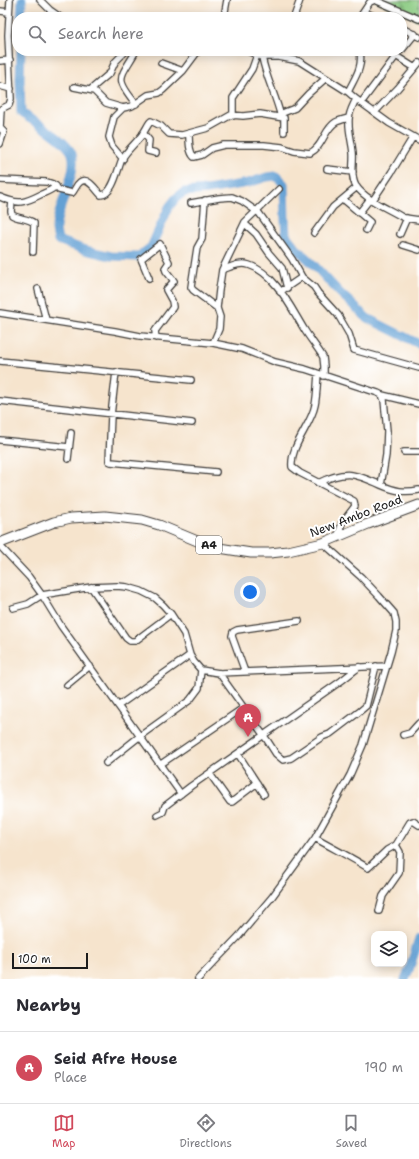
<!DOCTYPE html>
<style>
body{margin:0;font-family:"Shantell Sans",sans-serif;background:#f2f2f3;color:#2b2b33}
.controls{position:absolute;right:12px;bottom:12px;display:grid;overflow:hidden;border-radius:8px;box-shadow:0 2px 10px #0003}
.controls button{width:36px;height:36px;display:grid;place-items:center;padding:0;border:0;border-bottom:1px solid #e1e1e2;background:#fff;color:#2b2b33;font:20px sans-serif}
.scale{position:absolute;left:12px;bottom:10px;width:76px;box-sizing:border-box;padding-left:4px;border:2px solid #1c1c1c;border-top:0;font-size:11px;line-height:14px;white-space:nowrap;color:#1c1c1c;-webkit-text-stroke:3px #fff;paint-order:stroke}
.you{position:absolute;left:250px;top:592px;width:14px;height:14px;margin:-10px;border:3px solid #fff;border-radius:50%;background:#1a73e8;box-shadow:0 0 0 6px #1a73e833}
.badge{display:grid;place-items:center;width:26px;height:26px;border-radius:50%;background:#d1495b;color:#fff;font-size:13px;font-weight:700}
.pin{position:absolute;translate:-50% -33px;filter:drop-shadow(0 1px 2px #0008)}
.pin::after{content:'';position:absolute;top:21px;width:14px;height:12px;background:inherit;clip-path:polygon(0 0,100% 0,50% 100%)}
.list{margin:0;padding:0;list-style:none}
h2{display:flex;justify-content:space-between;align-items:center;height:52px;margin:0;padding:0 16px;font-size:17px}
h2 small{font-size:13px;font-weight:400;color:#7c7c81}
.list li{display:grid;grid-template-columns:26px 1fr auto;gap:12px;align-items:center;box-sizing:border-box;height:72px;padding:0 16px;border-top:1px solid #e1e1e2}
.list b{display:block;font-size:15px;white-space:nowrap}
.list p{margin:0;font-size:13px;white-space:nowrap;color:#7c7c81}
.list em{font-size:13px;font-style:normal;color:#7c7c81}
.icon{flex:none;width:22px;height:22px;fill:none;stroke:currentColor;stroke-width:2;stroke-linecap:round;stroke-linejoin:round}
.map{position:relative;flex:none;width:419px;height:979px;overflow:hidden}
.search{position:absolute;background:#fff;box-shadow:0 2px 10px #0003;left:12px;right:12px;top:12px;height:44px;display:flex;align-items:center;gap:10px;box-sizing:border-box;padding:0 14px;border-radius:16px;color:#7c7c81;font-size:15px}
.sheet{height:124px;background:#fff}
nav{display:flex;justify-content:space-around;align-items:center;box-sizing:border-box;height:56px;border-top:1px solid #e1e1e2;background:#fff;font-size:11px;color:#7c7c81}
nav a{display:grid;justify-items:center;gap:2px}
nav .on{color:#d1495b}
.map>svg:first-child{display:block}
.cemetery{fill:url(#cemetery-stones);stroke:#54744f}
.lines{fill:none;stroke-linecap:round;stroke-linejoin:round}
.river{stroke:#63a0d4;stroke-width:9}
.street-casing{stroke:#3d3a37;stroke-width:8}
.primary-casing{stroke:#3d3a37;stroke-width:11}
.street{stroke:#fff;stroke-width:5.5}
.primary{stroke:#fff;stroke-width:9}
.labels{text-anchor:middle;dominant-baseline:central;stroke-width:4;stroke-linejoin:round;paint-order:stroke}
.shield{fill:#fff;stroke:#606060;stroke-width:1}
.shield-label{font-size:11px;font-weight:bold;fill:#1c1c1c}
.street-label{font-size:12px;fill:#1c1c1c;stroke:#fff}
</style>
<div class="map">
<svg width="419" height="979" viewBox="0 0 419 979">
<defs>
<pattern id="cemetery-stones" width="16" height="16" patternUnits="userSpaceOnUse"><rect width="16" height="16" fill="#8bcb82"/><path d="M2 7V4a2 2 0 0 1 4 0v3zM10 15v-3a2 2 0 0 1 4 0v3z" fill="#77ae70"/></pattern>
</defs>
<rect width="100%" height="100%" fill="#fff"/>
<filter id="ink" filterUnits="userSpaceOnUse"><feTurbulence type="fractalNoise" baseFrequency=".025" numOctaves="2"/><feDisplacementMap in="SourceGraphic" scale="8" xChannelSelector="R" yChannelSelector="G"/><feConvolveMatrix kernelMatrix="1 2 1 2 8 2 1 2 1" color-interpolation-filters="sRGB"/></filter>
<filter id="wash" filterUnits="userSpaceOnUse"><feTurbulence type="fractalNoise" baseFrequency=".012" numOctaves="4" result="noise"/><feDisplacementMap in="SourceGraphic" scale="16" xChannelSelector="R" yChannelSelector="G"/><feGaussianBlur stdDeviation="0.9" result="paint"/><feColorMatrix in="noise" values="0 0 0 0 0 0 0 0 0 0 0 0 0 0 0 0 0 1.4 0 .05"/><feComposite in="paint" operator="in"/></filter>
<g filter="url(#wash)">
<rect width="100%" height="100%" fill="#f6e4cd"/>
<path class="cemetery" d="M373,0h46v21z"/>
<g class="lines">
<path class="river" d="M21,17l1,-17
M21,51l-1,28 1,34c15,10 39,23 49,37 12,17 -14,58 -14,78 0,3 1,8 2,12l27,10 26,6 27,1 13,-10 18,-40 7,-9 8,-6 23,-2 41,-7 19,-6 9,-1 8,8 1,36 1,15 11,14 16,15 26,28 28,26 52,26
M405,979l4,-9 10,-32"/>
</g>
</g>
<g filter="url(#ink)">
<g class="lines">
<g class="street-casing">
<path id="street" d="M40,0l10,10 10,7
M0,11l9,1
M364,12l12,5
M224,17l3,-17
M294,17l6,-17
M360,17l10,-15 5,-2 44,19
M402,28l17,9
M402,50l13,-16
M136,51c-16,28 -22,26 0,53
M248,51l14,6h17
M281,51l-2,6 20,4 49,31 8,7 33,24 30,17
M388,51l27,17
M262,57c4,21 14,39 19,60
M0,61l10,-1
M161,63l22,8
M0,86l11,3
M74,87l20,4 12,12 17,5 9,-2 16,-11 11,-2 4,-3 20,-19 15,-20
M90,90l20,-17 5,-11 11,-11
M348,92c7,-15 15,-24 12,-41
M356,99c-3,7 -7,13 -7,20 -1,11 3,23 4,34 1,10 -3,24 3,33 10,14 31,22 46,31l3,1 14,2
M361,103l35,-47
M375,112l23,-24 21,-25
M280,114l15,-6 13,-14 18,-16
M233,116v-18l19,-29 5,-14
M0,128l1,-19 8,-4 2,-6 -3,-64 2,-35
M0,128l4,4 -4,12
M143,133l6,7 -1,11 8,2
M189,134c0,8 0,18 5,23l8,-2 10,-7 12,-3h40l18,2 12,4 16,2c13,-6 14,-24 26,-31 4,-2 9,-3 13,-4
M123,159l-11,-13 -3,-9 5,-20 9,-9
M327,169l26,3
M0,180l47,2 6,2 6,6 13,3c3,-3 4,-8 8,-11 8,-6 16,8 21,13 12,0 17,-27 21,-36 5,-9 14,-16 20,-24 3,-4 5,-9 8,-13l1,-1 10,5 8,8 13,1 26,-7 23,-13 12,1 17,-2 24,4v14
M0,197c19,8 24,6 42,-3 5,-2 10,-4 14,-8
M343,199l27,23 -4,8
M205,200l-3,39 -5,9 -6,39 2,3 24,18
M373,200l18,-27 22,-36
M12,202l-1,9 1,4c7,4 16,3 22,8l-1,29
M191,203l28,-5 13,-1 10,4 17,12 33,46 10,18 12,10 4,6 20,22 11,19 5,16 65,18
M359,213l11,-14
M245,224l11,10 13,19 13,15 5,20
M314,233l19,-26 24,-20
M400,234l7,-16
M403,245l16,5
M222,270l23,-48 34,-33
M149,278l-8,-19 19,-15 9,18 -4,6 1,3 8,10 -8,9 6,11 1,6 -18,24 1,7
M38,289l8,31
M280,292l22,-15
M0,313l115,18 25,5 73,7 29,6 33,13 30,7 73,24 4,2 2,5 3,31 -1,24 -5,30c14,6 23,8 38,5
M213,343l6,-14 1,-12 -3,-9 2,-18 3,-20c9,-3 17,-8 27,-5 26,8 42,43 55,64 6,10 13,18 19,28l1,9v10
M0,361l191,19
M116,372l-5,43 -2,46 2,1 105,10
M318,374c-1,10 -1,21 -3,31 -4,21 -25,40 -23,62l8,6 54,28 1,5 -13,17 -5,15
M382,395l37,9
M0,401l192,22
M0,440l69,7
M404,452h15
M68,459l3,-26
M318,483c27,-13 36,-10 63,2
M0,546l29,31 13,18 19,31 120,168
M91,587l35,51 4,3h5l36,-27
M13,608l15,-4 14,-9 49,-8 26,-1 10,1 14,4 14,7 8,7 8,9 13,20 6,21 4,7 7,8 18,3 168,-7
M245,672l-13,-36 1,-4 4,-2 62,-9
M219,673l48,67 9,14 7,6 8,-2 31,-21 8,-3 29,-22 7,-6 10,-40
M67,685l23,-19
M118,706l72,-51
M403,735l7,-2 9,-10
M238,754l26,40
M106,763l34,-27 50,-36 9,-12 2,-18
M161,764l82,-56
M210,774l20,28h2l25,-19
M157,815l6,-3 2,-6 26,-20 150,-105 18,-14
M315,838c17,10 36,19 53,30l19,-18 9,-5 14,-23 3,-1 6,4
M379,911l4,-15 16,-23 1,-21 -4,-7
M198,979l41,-43 33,-39 43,-59 35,-63 13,-30 28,-93 5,-21v-9l-2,-9 -15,-17 -18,-19 -38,-34"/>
</g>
<g class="primary-casing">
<path id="primary" d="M0,543l54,-21 17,-4 34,-2 37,4 17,5 43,18 17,5 32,5h19l18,-2 35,-8 45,-19 51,-19"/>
</g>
<use href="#street" class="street"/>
<use href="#primary" class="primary"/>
</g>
</g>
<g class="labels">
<rect class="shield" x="196" y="536" width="26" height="18" rx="3"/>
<g class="shield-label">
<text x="209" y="545">A4</text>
</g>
<g class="street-label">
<text transform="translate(356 516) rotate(-21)">New Ambo Road</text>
</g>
</g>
</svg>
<div class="controls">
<button><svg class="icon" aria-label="layers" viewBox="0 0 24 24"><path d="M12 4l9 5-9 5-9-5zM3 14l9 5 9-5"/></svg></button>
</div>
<div class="scale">100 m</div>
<div class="you"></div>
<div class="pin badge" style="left:248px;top:737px">A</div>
<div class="search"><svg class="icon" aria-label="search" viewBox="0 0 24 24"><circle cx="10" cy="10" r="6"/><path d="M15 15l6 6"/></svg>Search here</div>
</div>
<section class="sheet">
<h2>Nearby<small></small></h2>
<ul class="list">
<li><span class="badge">A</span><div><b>Seid Afre House</b><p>Place</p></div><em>190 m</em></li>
</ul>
</section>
<nav>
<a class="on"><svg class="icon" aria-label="map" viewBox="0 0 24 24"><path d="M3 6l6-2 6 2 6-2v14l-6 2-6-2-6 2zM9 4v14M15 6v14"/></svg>Map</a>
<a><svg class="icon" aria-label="directions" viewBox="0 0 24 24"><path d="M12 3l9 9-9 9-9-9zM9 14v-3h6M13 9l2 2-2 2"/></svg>Directions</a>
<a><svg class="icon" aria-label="saved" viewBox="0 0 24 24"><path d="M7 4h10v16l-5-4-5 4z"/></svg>Saved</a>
</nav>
